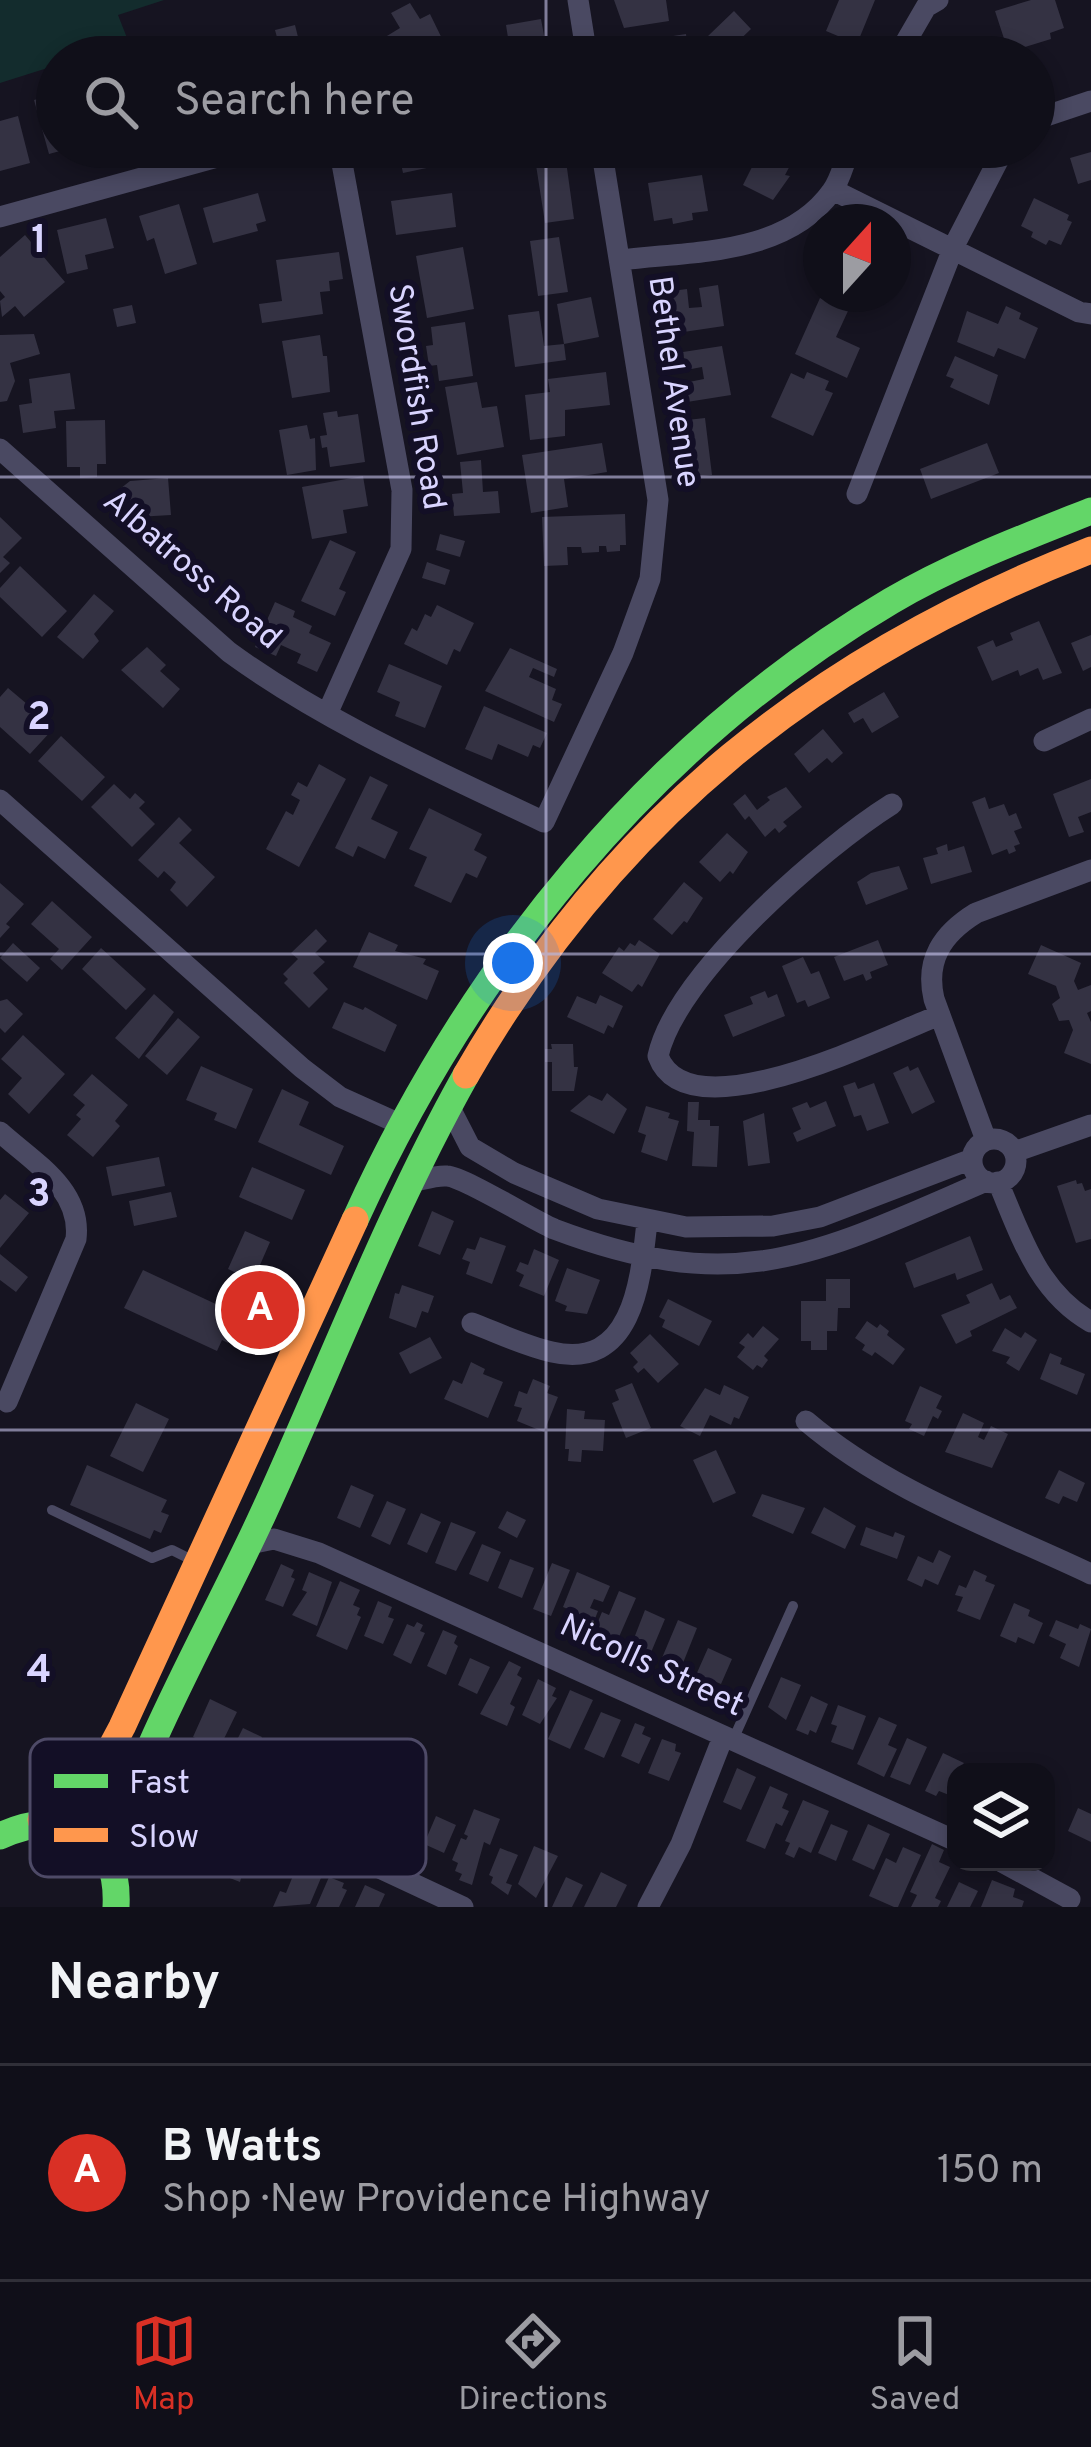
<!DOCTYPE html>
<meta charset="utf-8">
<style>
body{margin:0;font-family:Overpass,sans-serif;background:#191822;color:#f1f3f6}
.controls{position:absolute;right:36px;bottom:36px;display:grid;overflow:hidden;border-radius:24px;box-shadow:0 6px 18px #0003}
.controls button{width:108px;height:108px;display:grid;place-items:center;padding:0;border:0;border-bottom:3px solid #302f38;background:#100f19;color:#f1f3f6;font:60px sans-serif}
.compass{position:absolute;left:803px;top:204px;width:108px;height:108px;border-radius:50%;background:#100f19;box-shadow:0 6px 18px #0003;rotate:21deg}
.you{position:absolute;left:513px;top:963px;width:42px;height:42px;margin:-30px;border:9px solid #fff;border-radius:50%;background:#1a73e8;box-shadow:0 0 0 18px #1a73e833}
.badge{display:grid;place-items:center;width:78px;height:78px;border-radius:50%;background:#d93025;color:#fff;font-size:39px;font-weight:700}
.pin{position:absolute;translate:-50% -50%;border:6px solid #fff;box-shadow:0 3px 12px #0006}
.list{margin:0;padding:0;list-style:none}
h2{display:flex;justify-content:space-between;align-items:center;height:156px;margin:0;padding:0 48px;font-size:51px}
h2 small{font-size:39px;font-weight:400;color:#9c9ca2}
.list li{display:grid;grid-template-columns:78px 1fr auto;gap:36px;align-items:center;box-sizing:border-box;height:216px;padding:0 48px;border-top:3px solid #302f38}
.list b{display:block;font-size:45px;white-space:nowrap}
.list p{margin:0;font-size:39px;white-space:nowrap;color:#9c9ca2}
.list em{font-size:39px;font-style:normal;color:#9c9ca2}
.icon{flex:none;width:66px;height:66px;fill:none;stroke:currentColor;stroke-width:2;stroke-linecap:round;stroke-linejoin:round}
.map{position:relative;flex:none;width:1091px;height:1907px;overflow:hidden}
.search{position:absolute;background:#100f19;box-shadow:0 6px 18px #0003;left:36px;right:36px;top:36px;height:132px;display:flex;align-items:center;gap:30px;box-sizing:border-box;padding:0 42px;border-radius:66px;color:#9c9ca2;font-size:45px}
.sheet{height:372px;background:#100f19}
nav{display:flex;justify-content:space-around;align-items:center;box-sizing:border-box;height:168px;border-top:3px solid #302f38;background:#100f19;font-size:33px;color:#9c9ca2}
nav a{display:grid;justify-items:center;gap:6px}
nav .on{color:#d93025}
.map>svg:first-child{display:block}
.green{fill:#132c2d}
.building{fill:#343243}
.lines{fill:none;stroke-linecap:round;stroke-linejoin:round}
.lane{stroke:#4a4962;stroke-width:10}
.street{stroke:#4a4962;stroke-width:21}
.fast{stroke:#63d668;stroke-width:27}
.slow{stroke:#ff974d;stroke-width:27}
.grid{fill:none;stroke:#d9d4ff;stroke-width:3;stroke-opacity:0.55}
.labels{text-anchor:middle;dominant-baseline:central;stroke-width:12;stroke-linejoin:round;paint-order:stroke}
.street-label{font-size:33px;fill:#d9d4ff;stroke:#130f26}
.key{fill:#130f26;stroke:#4e4a67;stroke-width:3}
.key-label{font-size:33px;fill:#d9d4ff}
.grid-label{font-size:39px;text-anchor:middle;font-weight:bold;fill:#d9d4ff;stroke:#130f26;stroke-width:12;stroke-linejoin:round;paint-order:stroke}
</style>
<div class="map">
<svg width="1091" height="1907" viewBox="0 0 1091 1907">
<rect width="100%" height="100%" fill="#161421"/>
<path class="green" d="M0,0h164l-46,15 11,28 -47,14h-25v8l-57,18z"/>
<path class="building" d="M614,0h52l3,21 -45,7z
M839,0h36l-18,44 -31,-13z
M1031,0h24l9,28 -14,5 1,6 -26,8 3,10h-18l-15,-46z
M410,3l10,16 10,-5 20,41 -58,2 -10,-18 18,-11 -9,-15z
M734,11l17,18 -26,25 -17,-18z
M541,19l7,38h-37l-5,-32z
M295,25l8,32h-55l-2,-8 32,-8 -3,-11z
M686,34l3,23h-53l-2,-15z
M57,94v53l14,1 -22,6 -15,-54z
M18,116l12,47 -30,8v-50z
M414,147h37l4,15 -52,11 -3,-14 16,-4z
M762,147h47l-8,15 -8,-2 -8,15 5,1 -17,24 -30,-15z
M1091,152v28l-13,4 -8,-26z
M566,161l8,58 -29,4 -9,-58z
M702,175l6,36 -16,2 1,7 -20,4 -1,-6 -18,3 -6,-38z
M258,193l8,28 -10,3 2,7 -45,12 -10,-35z
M452,193l4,34 -60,8 -5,-34z
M1034,198l35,17 -2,5 5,2 -11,23 -12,-5 -3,5 -15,-8 2,-5 -12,-6z
M179,204l18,60 -32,10 -11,-36 -7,3 -8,-25z
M106,218l8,30 -29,7 3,14 -21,5 -10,-44z
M25,235l40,47 -41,35 -9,-11 -13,11 -2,-16 5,-4 -5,-6v-34z
M559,237l9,55 -30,4 -8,-55z
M463,247l11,62 -47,9 -11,-62z
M339,252l4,27 -14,2 1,10 -10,1 3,22 -61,9 -3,-19 23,-3 -6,-41z
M718,285l6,41 -54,8 -6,-42 23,-3 2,19 13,-1 -3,-19z
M591,297l8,40 -35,7 -7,-40z
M820,298l28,13 -12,26 24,11 -13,30 -52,-24z
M132,305l4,18 -19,4 -4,-18z
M1006,306l15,7 -2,6 19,9 -13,31 -27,-11 -4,9 -37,-15 10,-31 31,13z
M539,311l5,35 20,-2 2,16 -51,7 -7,-52z
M465,322l8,54 -34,5 -2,-16 -8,1 -3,-20 7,-1 -2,-18z
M34,334l6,20 -30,9 5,18 -8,20 -7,1v-67z
M320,335l3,21h4l3,36 -38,6 -10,-57z
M722,346l9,49 -44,7 -3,-19 20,-4 -2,-12 -16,3 -3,-18z
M955,356l43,19 -9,30 -39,-18 4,-8 -8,-3z
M606,372l4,33 -45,5v26l-35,4 -5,-45 25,-3 -2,-13z
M807,372l22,9 -4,9 8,3 -20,43 -42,-19 20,-44 13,6z
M70,373l5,36 -21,2 2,17 -33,5 -4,-28 13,-2 -3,-24z
M477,382l5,26 15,-2 7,41 -47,8 -12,-68z
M337,411l1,6 20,-3 7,48 -35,5 -3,-20 -5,1 -2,-12 7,-1 -4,-22z
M705,418l7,57 -35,4 -8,-57z
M105,420l1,44h-9v13l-17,1v-11h-13l-1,-46z
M307,425l3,14 5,-1 1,32 -29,5 -8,-45z
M602,443l5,29 -43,7 4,28 -37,6 -9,-58z
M987,443l12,30 -68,26 -11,-30z
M481,460l2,32 15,-1 2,22 -46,3 -2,-22 11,-1 -3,-31z
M363,476l5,30 -25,4 4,23 -35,6 -10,-52z
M168,478l3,37 -34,2 -1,-9 -19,1 -1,-17 14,-11z
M625,514l1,31h-6v6l-13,1 -1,-6h-7v6l-17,1 -1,-6h-14l1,18 -24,1 -2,-49z
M0,517l22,21 -19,19 7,6 -10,10z
M440,534l25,7 -5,16 -24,-7z
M330,540l26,12 -17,37 7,3 -11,24 -34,-15z
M427,562l23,8 -5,15 -23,-7z
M20,566l47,45 -25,26 -42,-40v-9z
M94,594l20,17 -20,23 5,7 -16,18 -26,-22z
M275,602l20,9 -2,6 19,9 -3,7 22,10 -14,29 -20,-9 4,-9 -20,-9 -5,11 -21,-9z
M437,605l37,18 -14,29 -6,-3 -7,16 -43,-21 8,-16 5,3 8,-17 6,3z
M1039,621l23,52 -19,7 -5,-12 -18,8 -2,-6 -26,11 -15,-34 16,-7 3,7 17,-7 -3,-7z
M1091,635v32l-8,4 -12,-28z
M147,647l19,18 -6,6 20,18 -17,19 -42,-38z
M510,648l47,21 -3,8 -21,-9 -4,9 27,12 -4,11 10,4 -8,18 -69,-31z
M389,664l53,22 -17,42 -30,-12 5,-14 -23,-10z
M8,688l19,16 6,-7 8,7 -7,8 19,17 -23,25 -30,-27v-30z
M884,692l15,25 -27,16 -9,-15 -9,5 -6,-10z
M484,706l63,27 -7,15 -7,-3 -5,12 -30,-13 -6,16 -27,-11z
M823,729l20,24 -11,10 -5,-5 -18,15 -15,-19z
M61,736l44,41 -23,24 -44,-40z
M319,764l27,15 -47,88 -33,-18 20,-38 7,4 7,-15 -9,-5 7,-13 9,5z
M370,776l18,9 -17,34 27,13 -13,27 -27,-13 -5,11 -18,-9z
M1091,779v33l-13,5 6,15 -15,5 -16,-43z
M114,784l16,15 5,-6 10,9 -6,6 16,16 -23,23 -41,-40z
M786,787l16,20 -19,15 4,4 -8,7 -4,-5 -10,9 -16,-21 -4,4 -12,-16 12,-10 12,16 13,-10 -3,-3z
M985,797l4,12 15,-5 5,12 7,-3 6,15 -8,3 6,13 -6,2 2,5 -7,3 -2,-5 -15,6 -20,-53z
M429,808l53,26 -8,16 13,7 -10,21 -11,-5 -15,30 -37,-17 13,-29 -18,-8z
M179,817l13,13 -13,13 36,34 -28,30 -17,-17 6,-8 -12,-11 -6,7 -20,-18z
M727,833l21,19 -15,22 -3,-3 -10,11 -21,-20z
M947,844l1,7 16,-5 8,26 -41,12 -8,-26 15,-4 -2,-6z
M899,866l9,23 -42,16 -9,-23 14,-9z
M684,882l19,16 -16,25 -3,-2 -12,14 -19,-16z
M0,883l24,21 -18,20 4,3 -10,11z
M52,901l40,36 -30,33 -12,-11 9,-10 -28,-25z
M316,929l11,12 -12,12 10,9 -12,11 15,16 -19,19 -25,-25 4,-4 -5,-5 15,-15 -7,-6z
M369,932l29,13 -3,6 31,8 -3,5 16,7 -12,29 -74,-33z
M639,940l21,14 -18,33 -4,-3 -6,8 -30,-19 17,-26 5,4 6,-8 5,3z
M878,940l10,25 -18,7 2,6 -6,3 -3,-7 -19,7 -10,-24z
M13,943l27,25 -13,14 -27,-24z
M1041,945l40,18 -7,18 4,9 13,-5v26l-4,2 4,9v42l-27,-11 9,-23 -4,-10 -10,1 -7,-17 8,-6 -4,-12 -28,-12z
M101,948l45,41 -20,21 -44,-41z
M803,957l8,17 8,-3 11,27 -22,9 -3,-7 -8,3 -15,-37z
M765,991l3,7 9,-4 8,22 -52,21 -9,-22 29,-11 -3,-7z
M154,994l20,18 -35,47 -24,-21z
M600,995l23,11 -10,22 -5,-3 -4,9 -37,-17 10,-21 19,8z
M7,999l16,15 -18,19 -5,-5v-27z
M344,1002l19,8 2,-3 32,18 -12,27 -53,-24z
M178,1018l22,19 -33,38 -22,-19z
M23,1035l42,39 -36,40 -21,-20 14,-16 -21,-19z
M551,1044h22l1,23h4l-4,24h-22v-29h-7v-13h7z
M201,1066l52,23 -17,40 -22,-9 3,-7 -31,-13z
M908,1066l2,5 8,-4 17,35 -23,12 -19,-41z
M92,1074l36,31 -13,16 5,5 -27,31 -26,-22 14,-16 -5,-4 9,-10 -12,-10z
M855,1082l3,7 16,-6 15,40 -22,8 -6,-16 -7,2 -11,-31z
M282,1089l27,13 -10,23 45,21 -13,29 -73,-33z
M607,1093l20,16 -13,25 -44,-23 19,-16 13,6z
M826,1101l10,25 -39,16 -4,-9 8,-4 -9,-21 15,-6 3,6z
M688,1102h11l-1,18h12v6h9l-2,41 -25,-1 2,-34 -7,-1z
M646,1106l24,7 -2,5 11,3 -12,40 -26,-9 5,-17 -8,-3z
M764,1113l6,50 -22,3 -5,-45z
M159,1157l6,29 -53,10 -6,-29z
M252,1167l53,23 -13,30 -53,-23z
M1076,1180l1,4 5,-1 3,8 6,-2v50l-15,4 -19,-57z
M171,1192l6,25 -43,9 -5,-25z
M5,1194l24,19 -29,35v-48z
M432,1211l22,10 -14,34 -22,-9z
M245,1231l25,11 -17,39 -25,-12z
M970,1236l13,34 -26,10 -2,-7 -41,15 -9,-25z
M480,1237l26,9 -14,38 -26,-10 4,-12 -8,-3 5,-11 8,2z
M534,1249l25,11 -15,36 -25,-10 5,-11 -8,-4 4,-9 8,3z
M0,1254l28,23 -12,15 -16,-12z
M567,1268l33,12 -13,34 -22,-3 2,-5 -12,-5z
M143,1270l92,43 -5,10 6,3 -8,17 -6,-3 -5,11 -93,-43z
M826,1279h24v29h-12l-1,23h-10v19h-16v-9h-10v-40h25z
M992,1283l8,17 10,-5 7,13 -47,23 2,5 -16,8 -15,-29 29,-12 -4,-8z
M402,1285l32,11 -6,17 -6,-2 -6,17 -27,-10 6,-25 4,1z
M668,1299l44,22 -13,25 -37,-19 3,-7 -6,-3z
M867,1321l10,7 3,-4 9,7 -2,4 18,14 -12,16 -18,-13 -3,4 -10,-6 3,-5 -10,-7z
M763,1326l16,13 -15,17 4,4 -6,8 -5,-3 -4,5 -16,-13 8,-10 -6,-4 9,-10 5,5z
M1005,1328l16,10 4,-6 12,8 -18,31 -13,-8 4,-6 -18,-6z
M650,1334l29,30 -21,19 -14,-15 -6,5 -5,-6 5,-5 -8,-9z
M430,1337l12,21 -32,16 -11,-21z
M1050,1353l12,5 -2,6 25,10 -8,21 -37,-16z
M471,1362l14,7 -2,5 20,8 -15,36 -44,-19 9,-19 9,4z
M533,1379l17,7 -3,7 11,4 -14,35 -27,-11 5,-13 -8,-2 5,-15 8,3z
M632,1383l19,45 -25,10 -14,-35 7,-3 -4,-10z
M724,1385l25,12 -10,22 -5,-2 -3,8 -21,-10 -10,21 -20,-10 25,-38 15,7z
M920,1386l22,10 -6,12 6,3 -4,8 -5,-3 -9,20 -15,-7 3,-5 -7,-3z
M136,1403l33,16 -26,53 -33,-16z
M567,1409l18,2 -1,8 21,1 -2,31 -21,-1 -1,12 -13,-1 1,-12h-4z
M963,1413l21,10 -6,14 6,3 7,-14 17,8 -16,34 -47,-16z
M716,1450l20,43 -23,10 -20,-43z
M87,1465l80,35 -6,12 8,3 -8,18 -7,-3 -4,9 -80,-34z
M1059,1470l26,13 -8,19 -14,-6 -4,8 -14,-6z
M351,1485l23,10 -14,33 -23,-10z
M762,1494l43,14 -12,26 -41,-18z
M387,1501l19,8 -16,36 -19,-9z
M824,1507l32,19 -11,23 -34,-16z
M507,1511l19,9 -9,18 -19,-10z
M421,1513l20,9 -14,31 -20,-9z
M451,1522l25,10 -20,39 -21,-8z
M866,1527l27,10 2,-5 10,4 -8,23 -37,-14z
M482,1544l19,8 -13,30 -19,-8z
M939,1550l12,6 -13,29 -13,-6 -3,8 -15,-7 11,-24 15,7z
M510,1559l24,9 -12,30 -24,-10z
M552,1563l18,7 -19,46 -18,-7z
M281,1564l13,6 -3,7 4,2 -12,28 -18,-7z
M974,1570l13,6 -2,5 10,4 -15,35 -23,-9 6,-14 -8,-2 4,-10 7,3z
M309,1572l23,10 -15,44 -25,-11 15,-23 -5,-2z
M577,1572l33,14 -7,16 -9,-3 -4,9 8,3 -7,18 -8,-3 -3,6 -16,-7 6,-15 -7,-3z
M340,1581l20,9 -7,15 7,3 -3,7 4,2 -14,33 -31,-14z
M619,1591l17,7 -24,55 -23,-10 13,-31 7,3z
M378,1601l14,6 -4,10 6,2 -11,25 -19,-8z
M1014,1603l16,7 -2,6 15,7 -9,21 -16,-7 -2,6 -16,-7z
M645,1610l20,9 -18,43 -15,-6 -3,8 -12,-6 6,-16 8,4z
M678,1620l19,8 -18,45 -20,-8z
M1056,1620l22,9 2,-5 11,5 -12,38 -19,-9 6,-14 -17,-8z
M417,1622l6,3 -3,6 5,2 -14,31 -18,-9 14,-31 7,3z
M443,1630l14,6 -3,7 4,3 -12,29 -19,-9z
M708,1648l24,11 -11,25 -7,-3 -3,7 -13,-6 3,-5 -5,-2z
M470,1658l20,9 -13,27 -19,-9z
M509,1661l12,6 -4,8 5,3 -12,26 5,3 -8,19 -27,-12z
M781,1677l20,8 -15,35 -18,-13z
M538,1679l18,9 -4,8 5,2 -17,26 -18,-9z
M570,1690l23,10 -23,49 -22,-10z
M811,1696l17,8 -12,29 -6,-3 -2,5 -12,-5z
M210,1699l27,13 -18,37 -26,-12z
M838,1705l28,11 -13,34 -22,-8 6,-16 -6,-2z
M601,1712l20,8 -17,38 -20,-9z
M879,1717l18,8 -9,20 9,4 -13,28 -27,-13z
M635,1723l10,4 -3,7 9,4 -12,26 -18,-8z
M243,1728l19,9 -15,33 -14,-6 5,-9 -7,-3z
M907,1738l20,9 -17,38 -20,-8z
M662,1739l14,5 -1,7 6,2 -12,28 -21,-8z
M943,1753l21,10 -8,9 -7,23 -10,-4 -3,5 -11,-5z
M737,1768l19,9 -15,33 -18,-8z
M770,1786l18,8 -6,14 7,3 -7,15 -6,-3 -11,26 -19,-8z
M803,1800l26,11 -18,42 -12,-6 -5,11 -9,-4 5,-11 -5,-2z
M1078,1808l13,6v28l-23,-11z
M474,1809l26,10 -10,26 -6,-3 -12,43 -13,-5 3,-6 -7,-3 3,-8 -6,-3 9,-22 5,2 2,-4 -4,-2z
M436,1816l20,9 -12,28 -20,-9z
M831,1824l17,7 -12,30 -18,-8z
M868,1824l22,10 -16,36 -22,-10z
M231,1840l18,8 -9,34 -23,-9z
M932,1844l12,6 -5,12 11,5 -15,31 6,3 -3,6h-27l6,-12 -7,-3z
M534,1846l24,10 -22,42 -18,-14z
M903,1847l18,8 -23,52h-4l-25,-11 17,-38 10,5z
M500,1848l18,7 -12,28 6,2 -4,10 -17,-12 2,-6 -4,-2z
M301,1856l25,10 -16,38 -37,3 7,-16 6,2z
M601,1872l26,13 -11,22h-32z
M329,1877l15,6 -2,5 5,2 -8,17h-23z
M566,1877l17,8 -11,22h-20z
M992,1880l23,9 -2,8 11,4 -2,6h-41z
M959,1882l19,9 -8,16h-23z
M365,1885l20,9 -6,13h-24z"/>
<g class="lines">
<path class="lane" d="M52,1510l100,48 20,-8 18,9
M733,1740l60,-134"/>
<path class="street" d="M578,0l9,57
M897,57l29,-50 12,-7
M1034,120l57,-19
M833,190l246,122 12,2
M0,217l254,-70
M621,260c70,-9 165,-4 211,-69 9,-12 12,-30 19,-44
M0,449l229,203c96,70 208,119 315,170l79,-169 27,-74 8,-79 -57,-353
M857,494l97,-248 51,-99
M327,714l74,-165 1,-59 -63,-343
M1044,741l47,-22
M0,800l302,268 38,29 62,28
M892,804c-70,44 -216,171 -234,252 30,81 227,-20 282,-41
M449,1106l21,41 44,26 84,36 88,18 87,-1 47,-9 152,-58
M0,1132c33,30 82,57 76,107l-69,163
M972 1161a22 22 0 1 1 44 0a22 22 0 1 1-44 0Z
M986,1140l-52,-141c-9,-39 8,-65 42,-86l115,-43
M1014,1152l77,-27
M411,1182c11,-2 25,-7 36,-6 17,1 84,43 107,53 185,70 263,25 432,-48
M998,1182c23,54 40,110 93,140
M472,1323c26,10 53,23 80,29 82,19 89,-75 95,-130
M806,1421c82,70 188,107 285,153
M249,1544l25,-5 45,14 637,288
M189,1779l274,128
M1002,1862l68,37
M648,1907l33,-63 42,-107"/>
<path class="fast" d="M355,1220c115,-253 295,-477 536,-619 63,-37 132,-63 200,-90
M0,1836c65,-30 120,-5 116,71
M109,1856c35,-116 103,-231 154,-342 67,-146 124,-298 203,-439"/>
<path class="slow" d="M466,1075c148,-257 350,-418 625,-525
M41,1820l57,-48 24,-45 233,-507"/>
</g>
<path class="grid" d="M546,0v57M546,147v1760M0,477h1091M0,954h1091M0,1430h1091"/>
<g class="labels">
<g class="street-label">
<text transform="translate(672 382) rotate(82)">Bethel Avenue</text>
<text transform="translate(415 397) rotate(81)">Swordfish Road</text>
<text transform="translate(191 571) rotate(41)">Albatross Road</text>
<text transform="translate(651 1667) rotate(25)">Nicolls Street</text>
</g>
</g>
<rect x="30" y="1739" width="396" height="138" rx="18" class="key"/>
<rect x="54" y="1774" width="54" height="14" fill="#63d668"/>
<rect x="54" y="1828" width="54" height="14" fill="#ff974d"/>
<g class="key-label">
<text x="129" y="1793">Fast</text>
<text x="129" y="1847">Slow</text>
</g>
<g class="grid-label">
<text x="39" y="252">1</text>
<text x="39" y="729">2</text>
<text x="39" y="1206">3</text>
<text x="39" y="1682">4</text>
</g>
</svg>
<div class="controls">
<button><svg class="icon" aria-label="layers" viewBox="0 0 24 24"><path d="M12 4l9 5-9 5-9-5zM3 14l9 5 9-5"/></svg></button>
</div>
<svg class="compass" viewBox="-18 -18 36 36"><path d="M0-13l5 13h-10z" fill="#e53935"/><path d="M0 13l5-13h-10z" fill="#9c9ca2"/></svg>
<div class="you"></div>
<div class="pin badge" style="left:260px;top:1310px">A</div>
<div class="search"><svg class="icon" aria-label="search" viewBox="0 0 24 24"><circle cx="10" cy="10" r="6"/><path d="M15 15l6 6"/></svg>Search here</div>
</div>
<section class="sheet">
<h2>Nearby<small></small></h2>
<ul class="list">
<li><span class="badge">A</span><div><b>B Watts</b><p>Shop · New Providence Highway</p></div><em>150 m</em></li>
</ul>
</section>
<nav>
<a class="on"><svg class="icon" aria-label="map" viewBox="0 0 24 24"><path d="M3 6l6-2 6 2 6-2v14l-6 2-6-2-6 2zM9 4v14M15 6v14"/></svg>Map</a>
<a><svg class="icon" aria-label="directions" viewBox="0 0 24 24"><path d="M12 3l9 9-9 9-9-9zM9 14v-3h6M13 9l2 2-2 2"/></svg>Directions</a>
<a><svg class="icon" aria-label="saved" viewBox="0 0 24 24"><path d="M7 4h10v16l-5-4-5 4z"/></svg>Saved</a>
</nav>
